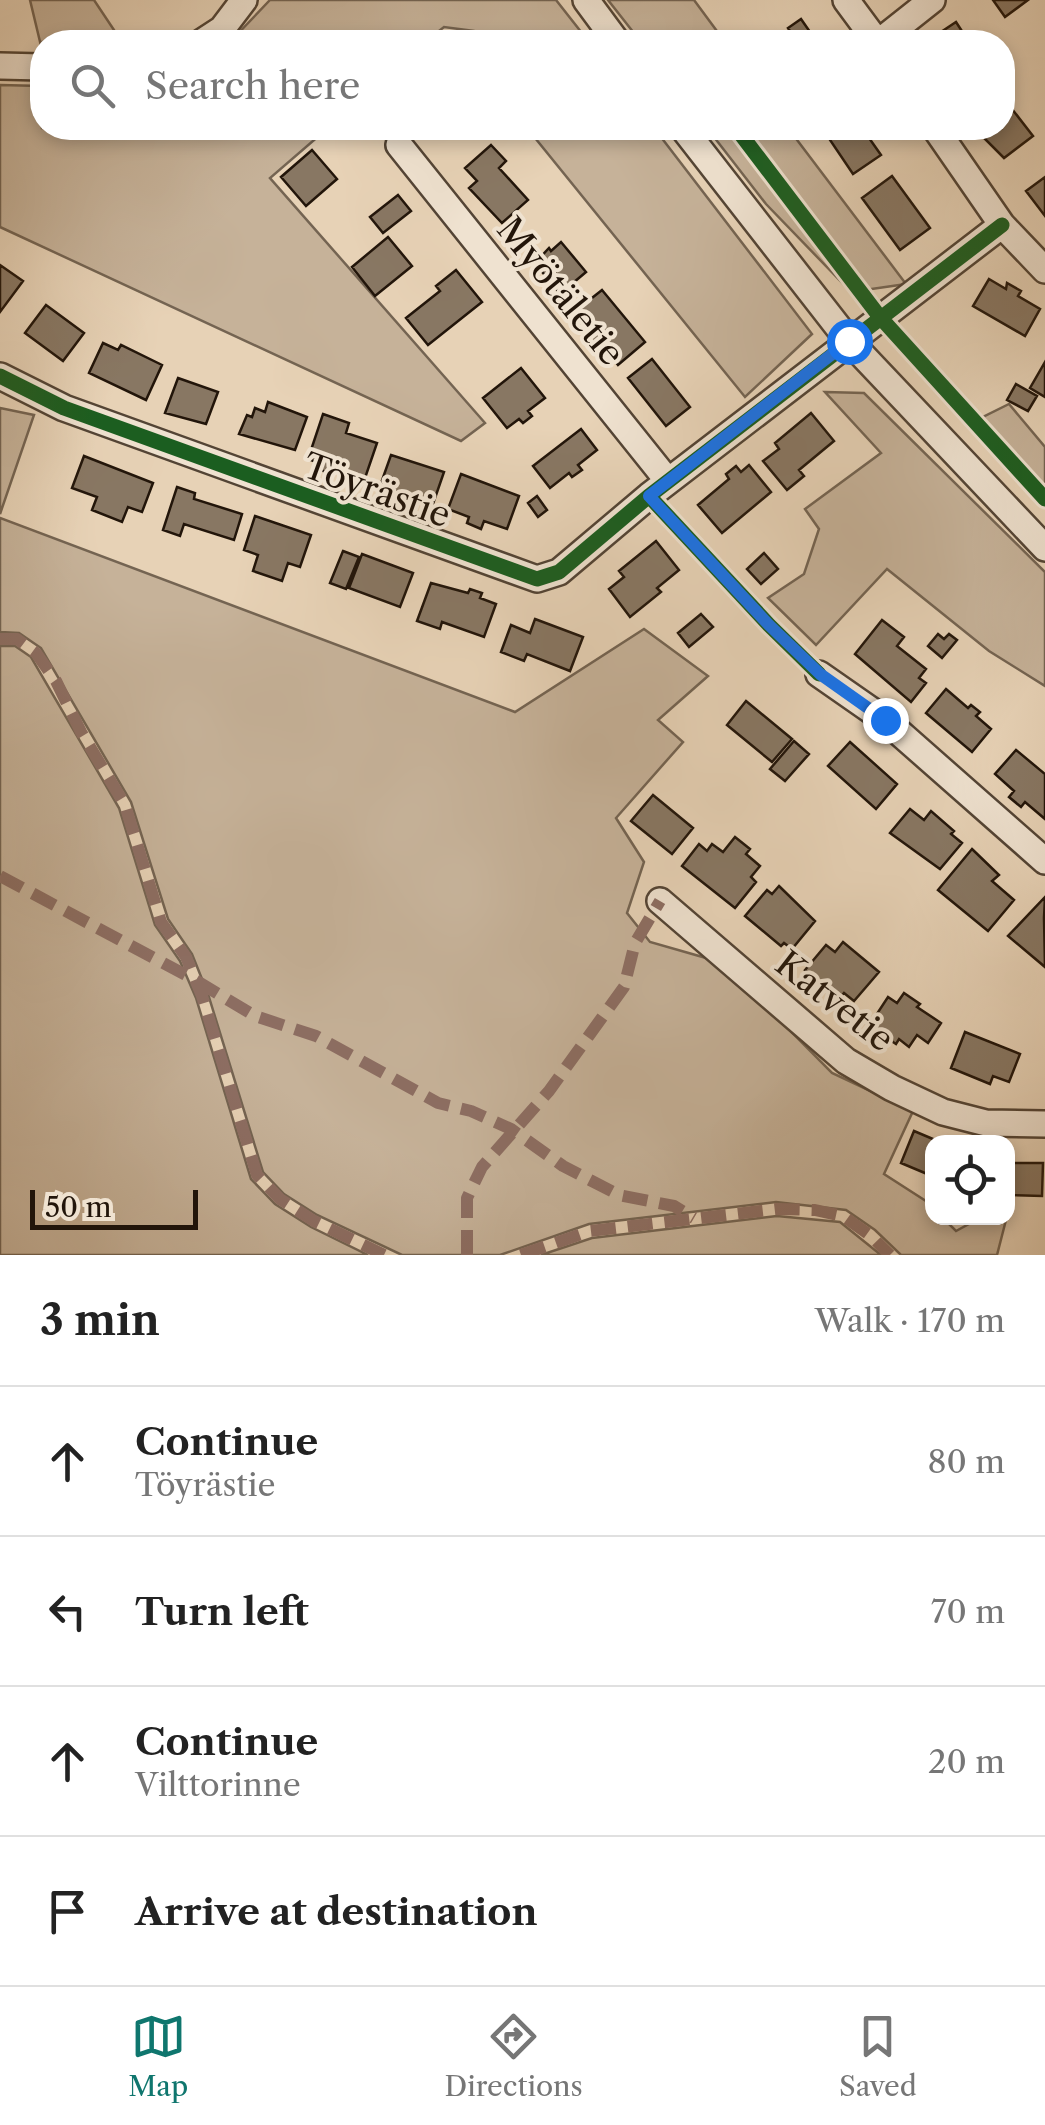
<!DOCTYPE html>
<meta charset="utf-8">
<style>
body{margin:0;font-family:"Libre Caslon Text",serif;background:#f2f2f2;color:#222}
.controls{position:absolute;right:30px;bottom:30px;display:grid;overflow:hidden;border-radius:20px;box-shadow:0 5px 15px #0003}
.controls button{width:90px;height:90px;display:grid;place-items:center;padding:0;border:0;border-bottom:2px solid #e0e0e0;background:#fff;color:#222;font:50px sans-serif}
.scale{position:absolute;left:30px;bottom:25px;width:168px;box-sizing:border-box;padding-left:10px;border:5px solid #22150a;border-top:0;font-size:28px;line-height:35px;white-space:nowrap;color:#22150a;-webkit-text-stroke:8px #efe2d0;paint-order:stroke}
.stop{position:absolute;width:30px;height:30px;margin:-22px;border:8px solid #1a73e8;border-radius:50%;background:#fff}
.stop.end{background:#1a73e8;border-color:#fff;box-shadow:0 2px 10px #0008}
.list{margin:0;padding:0;list-style:none}
h2{display:flex;justify-content:space-between;align-items:center;height:130px;margin:0;padding:0 40px;font-size:42px}
h2 small{font-size:32px;font-weight:400;color:#767676}
.list li{display:grid;grid-template-columns:65px 1fr auto;gap:30px;align-items:center;box-sizing:border-box;height:150px;padding:0 40px;border-top:2px solid #e0e0e0}
.list b{display:block;font-size:38px;white-space:nowrap}
.list p{margin:0;font-size:32px;white-space:nowrap;color:#767676}
.list em{font-size:32px;font-style:normal;color:#767676}
.icon{flex:none;width:55px;height:55px;fill:none;stroke:currentColor;stroke-width:2;stroke-linecap:round;stroke-linejoin:round}
.map{position:relative;flex:none;width:1045px;height:1255px;overflow:hidden}
.search{position:absolute;background:#fff;box-shadow:0 5px 15px #0003;left:30px;right:30px;top:30px;height:110px;display:flex;align-items:center;gap:25px;box-sizing:border-box;padding:0 35px;border-radius:40px;color:#767676;font-size:38px}
.sheet{height:730px;background:#fff}
nav{display:flex;justify-content:space-around;align-items:center;box-sizing:border-box;height:140px;border-top:2px solid #e0e0e0;background:#fff;font-size:28px;color:#767676}
nav a{display:grid;justify-items:center;gap:5px}
nav .on{color:#0f766e}
.map>svg:first-child{display:block}
.green{fill:#c6b299;stroke:#746452;stroke-width:2.5}
.building{fill:#887763;stroke:#22150a;stroke-width:2.5}
.lines{fill:none;stroke-linecap:round;stroke-linejoin:round}
.minor-casing{stroke:#534435;stroke-width:30}
.minor{stroke:#efe2d0;stroke-width:25}
.quiet{stroke:#8d6e63;stroke-width:12;stroke-dasharray:25 12;stroke-linecap:butt}
.cycleway-casing{stroke:#efe2d0;stroke-width:21}
.cycleway{stroke:#1b5e20;stroke-width:15}
.route{stroke:#1a73e8;stroke-width:12}
.labels{text-anchor:middle;dominant-baseline:central;stroke-width:8;stroke-linejoin:round;paint-order:stroke}
.street-label{font-size:35px;fill:#22150a;stroke:#efe2d0}
</style>
<div class="map">
<svg width="1045" height="1255" viewBox="0 0 1045 1255">
<rect width="100%" height="100%" fill="#e7d2b6"/>
<filter id="stains"><feTurbulence type="fractalNoise" baseFrequency=".002" numOctaves="4"/><feColorMatrix values="0 0 0 0 .2 0 0 0 0 .09 0 0 0 0 .02 0 0 0 .5 -.17"/></filter>
<radialGradient id="worn" r=".72"><stop offset=".6" stop-color="#630" stop-opacity="0"/><stop offset="1" stop-color="#630" stop-opacity=".3"/></radialGradient>
<path class="green" d="M30,0h64l28,42h-80v8z
M270,0h286l33,42h-102l-13,-11 -30,-4 -19,15h-195z
M608,0h86l31,42h-84z
M0,85l42,1v42h286l-58,50 215,245 -24,18 -461,-214z
M527,128h127l158,206 -67,63z
M707,128h81l118,156 -55,8 -85,-88z
M825,392l39,1 181,179v114l-56,-35 -102,-82 -71,76 -48,-47 36,-24 15,-45 -14,-20 76,-56z
M1009,404l36,43v44l-62,-74z
M0,408l34,7 -34,99z
M0,518l515,194 129,-83 64,47 -50,44 25,22 -67,76 28,44 -17,51 23,29 56,16 38,26 88,89 81,38 -29,63 45,29 3,15h11l13,13 24,-13h24l2,2 -9,35h-96l-26,-25 -29,-20 -70,-8 -187,22 -89,31h-98l-85,-40 -33,-21 -21,-22 -55,-178 -16,-40 -24,-35 -37,-117 -90,-154 -22,-15 -19,-1z
M0,646h15l16,11 88,151 36,117 25,36 16,37 55,181 24,25 36,23 57,28h-368z
M777,1216l63,6 41,33h-340l51,-17z"/>
<path class="building" d="M993,0h35l-23,17z
M801,19l16,23h-20l-9,-14z
M956,22l13,20h-43z
M1005,100l28,36 -29,22 -24,-24 6,-4 -2,-2h18z
M843,128h19l19,27 -28,19 -25,-37z
M491,145l15,16 -7,7 29,32 -26,23 -33,-35 8,-7 -12,-13z
M312,150l25,29 -31,27 -25,-29z
M892,176l38,52 -30,22 -38,-52z
M1045,177v39l-19,-25z
M398,195l13,16 -28,22 -13,-16z
M388,237l24,29 -37,30 -23,-29z
M561,242l25,30 -26,22 -25,-31 14,-15 2,3z
M0,265l23,16 -23,31z
M456,270l26,32 -54,43 -22,-27 34,-27 -4,-5z
M989,279l17,10 1,-6 14,8 -3,5 22,13 -15,27 -52,-30z
M602,290l43,52 -27,23 -17,-21 -5,5 -9,-11 4,-3 -18,-22z
M46,305l38,28 -21,28 -38,-28z
M103,343l15,7 3,-5 41,20 -16,35 -57,-27z
M652,359l38,48 -24,19 -38,-48z
M1045,362v35l-15,-9z
M521,368l24,30 -17,13 4,5 -9,7 -4,-4 -12,9 -24,-30z
M178,378l40,14 -12,32 -41,-11z
M1016,384l21,12 -9,15 -21,-11z
M268,402l39,15 -12,33 -56,-16 8,-19 5,2 3,-9 10,4z
M811,413l23,28 -35,29 5,6 -17,14 -24,-29 16,-12 -4,-6z
M323,414l26,9 -3,10 31,10 -13,38 -3,-1 -1,4 -12,-4 1,-5 -19,-6 -1,4 -12,-4 2,-6 -11,-4z
M581,429l16,21 -19,15 4,5 -10,7 -3,-4 -19,15 -17,-22z
M391,455l53,17 -11,32 -53,-18z
M84,456l69,27 -11,29 -14,-5 -6,15 -30,-12 5,-13 -25,-9z
M749,465l22,27 -49,41 -24,-28 31,-26 -3,-5 10,-8 5,6z
M461,474l58,22 -12,33 -23,-8 -3,8 -14,-6 2,-6 -21,-8z
M177,487l18,6 -1,6 48,15 -8,26 -50,-16 -4,12 -17,-6z
M537,496l10,14 -9,7 -10,-14z
M255,516l56,19 -11,32 -12,-4 -6,18 -29,-10 5,-16 -14,-5z
M656,541l23,29 -22,18 4,4 -31,25 -21,-28 15,-12 -5,-6z
M343,551l16,6 -13,32 -16,-6z
M764,553l14,16 -17,15 -14,-15z
M362,554l51,19 -13,34 -51,-19z
M431,583l37,10 2,-4 12,4 -2,5 16,6 -12,33 -42,-15 -2,7 -23,-8z
M701,614l12,13 -24,20 -11,-14z
M535,619l48,18 -13,34 -43,-17 -3,7 -23,-9 10,-27 19,8z
M882,620l22,17 -7,9 29,23 -7,9 7,5 -15,19 -56,-48z
M938,634l6,5 5,-5 8,6 -15,18 -14,-12z
M946,689l22,19 3,-3 9,7 -4,4 15,13 -19,23 -46,-39z
M746,701l46,38 -20,23 -45,-37z
M794,741l15,13 -24,27 -15,-12z
M850,742l47,42 -21,25 -48,-43z
M1016,750l29,24v45l-20,-17 -4,5 -12,-10 5,-6 -19,-17z
M653,795l40,33 -21,26 -41,-33z
M910,809l14,11 7,-9 23,20 -3,3 11,9 -22,26 -50,-36z
M735,837l15,12 -4,5 14,12 -9,11 5,5 -21,26 -53,-42 17,-22 8,7 5,-7 11,8z
M972,849l27,26 -7,6 22,19 -26,31 -50,-41z
M779,886l36,35 -23,28 -8,-6 -3,3 -36,-30 22,-26 5,4z
M1045,897l-1,21 1,49 -37,-31z
M843,942l36,30 -25,29 -10,-8 -5,6 -34,-29 21,-25 9,7z
M904,993l16,11 -3,3 24,16 -13,20 -11,-8 -8,12 -10,-8 -3,5 -27,-18 19,-29 9,6z
M965,1032l55,22 -11,28 -16,-6 -3,8 -39,-16z
M914,1131l26,11h-8v34l-31,-13z
M1008,1163h35l-1,33 -34,-1z"/>
<g class="lines">
<g class="minor-casing">
<path id="minor" d="M586,0l31,42
M846,0l31,42
M202,42l20,-13 22,-29
M879,42l53,-42
M0,66l42,1
M683,128l166,213 196,207
M935,128l67,97 43,45
M399,145l269,336
M0,376l64,32 473,171 22,-7 90,-76 353,-271
M819,674l66,46 160,141
M660,901l186,160 46,27 51,24 43,11 59,1"/>
</g>
<use href="#minor" class="minor"/>
<path class="quiet" d="M0,639h17l19,14 20,28 25,51 44,73 36,117 25,35 16,39 55,179 23,24 34,22 70,34
M0,876l195,104 60,36 61,20 122,67 33,8 40,18 52,37 56,29 55,11 20,12
M467,1255v-57l15,-31 67,-76 75,-104 11,-44 25,-42
M521,1255l69,-24 187,-22 38,1 28,6 28,20 19,19"/>
<g class="cycleway-casing">
<path id="cycleway" d="M736,128l143,188 166,183
M0,376l64,32 473,171 22,-7 90,-76 353,-271
M649,496l120,129 50,49"/>
</g>
<use href="#cycleway" class="cycleway"/>
</g>
<g class="lines">
<path class="route" d="M849,341l-200,155 120,129 51,49 65,46"/>
</g>
<g class="labels">
<g class="street-label">
<text transform="translate(561 291) rotate(51)">Myötäletie</text>
<text transform="translate(377 490) rotate(20)">Töyrästie</text>
<text transform="translate(835 1001) rotate(38)">Katvetie</text>
</g>
</g>
<rect width="100%" height="100%" filter="url(#stains)"/>
<rect width="100%" height="100%" fill="url(#worn)"/>
</svg>
<div class="controls">
<button><svg class="icon" aria-label="locate" viewBox="0 0 24 24"><circle cx="12" cy="12" r="6"/><path d="M12 2v4M12 18v4M2 12h4M18 12h4"/></svg></button>
</div>
<div class="scale">50 m</div>
<div class="stop" style="left:849px;top:341px"></div>
<div class="stop end" style="left:885px;top:720px"></div>
<div class="search"><svg class="icon" aria-label="search" viewBox="0 0 24 24"><circle cx="10" cy="10" r="6"/><path d="M15 15l6 6"/></svg>Search here</div>
</div>
<section class="sheet">
<h2>3 min<small>Walk · 170 m</small></h2>
<ul class="list">
<li><svg class="icon" aria-label="ahead" viewBox="0 0 24 24"><path d="M12 20V5M6 11l6-6 6 6"/></svg><div><b>Continue</b><p>Töyrästie</p></div><em>80 m</em></li>
<li><svg class="icon" aria-label="left" viewBox="0 0 24 24"><path d="M17 20v-9H6M10 6l-5 5 5 5"/></svg><div><b>Turn left</b></div><em>70 m</em></li>
<li><svg class="icon" aria-label="ahead" viewBox="0 0 24 24"><path d="M12 20V5M6 11l6-6 6 6"/></svg><div><b>Continue</b><p>Vilttorinne</p></div><em>20 m</em></li>
<li><svg class="icon" aria-label="arrive" viewBox="0 0 24 24"><path d="M6 21V4h12l-3 4 3 4H6"/></svg><div><b>Arrive at destination</b></div></li>
</ul>
</section>
<nav>
<a class="on"><svg class="icon" aria-label="map" viewBox="0 0 24 24"><path d="M3 6l6-2 6 2 6-2v14l-6 2-6-2-6 2zM9 4v14M15 6v14"/></svg>Map</a>
<a><svg class="icon" aria-label="directions" viewBox="0 0 24 24"><path d="M12 3l9 9-9 9-9-9zM9 14v-3h6M13 9l2 2-2 2"/></svg>Directions</a>
<a><svg class="icon" aria-label="saved" viewBox="0 0 24 24"><path d="M7 4h10v16l-5-4-5 4z"/></svg>Saved</a>
</nav>
